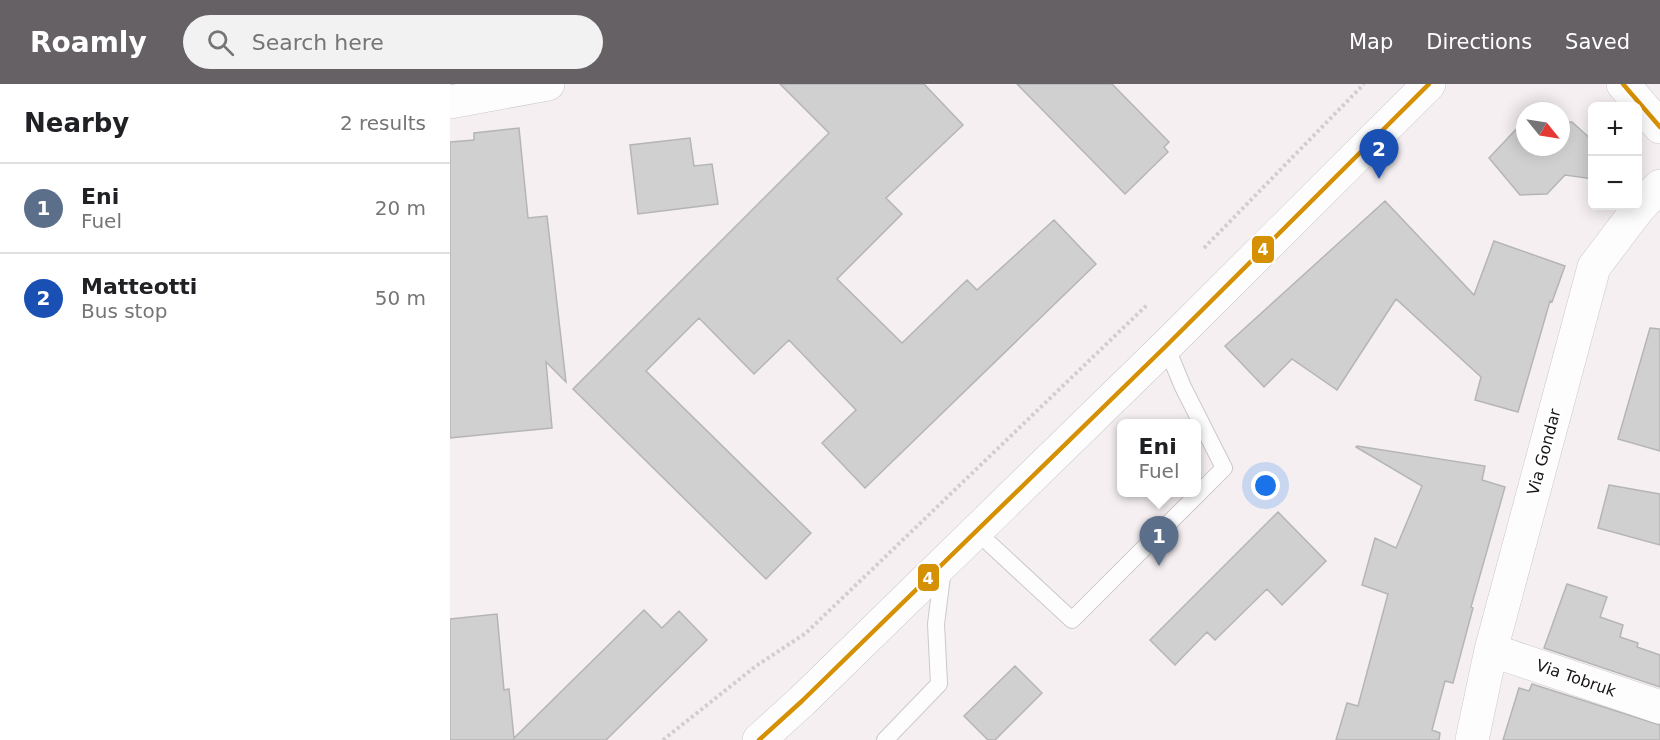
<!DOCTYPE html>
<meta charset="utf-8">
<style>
body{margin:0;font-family:"DejaVu Sans",sans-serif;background:#f2f2f2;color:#202124}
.controls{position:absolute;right:18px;top:18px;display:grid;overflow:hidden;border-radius:9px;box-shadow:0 3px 15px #0003}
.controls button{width:54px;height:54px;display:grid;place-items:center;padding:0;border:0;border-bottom:2px solid #e0e0e0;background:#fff;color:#202124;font:30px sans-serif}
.compass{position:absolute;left:1066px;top:18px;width:54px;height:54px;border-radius:50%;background:#fff;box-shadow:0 3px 15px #0003;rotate:120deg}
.you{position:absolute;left:816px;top:402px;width:21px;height:21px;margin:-15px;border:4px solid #fff;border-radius:50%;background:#1a73e8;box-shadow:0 0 0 9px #1a73e833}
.badge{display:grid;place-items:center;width:39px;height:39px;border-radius:50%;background:#666164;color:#fff;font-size:20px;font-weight:700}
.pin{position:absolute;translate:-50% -50px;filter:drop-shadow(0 2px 3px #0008)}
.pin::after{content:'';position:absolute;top:32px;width:21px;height:18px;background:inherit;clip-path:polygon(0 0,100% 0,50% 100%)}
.popup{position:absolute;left:667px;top:335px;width:84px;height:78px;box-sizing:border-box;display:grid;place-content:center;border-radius:9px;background:#fff;filter:drop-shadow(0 2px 4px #0005);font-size:20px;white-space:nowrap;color:#757577}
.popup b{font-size:22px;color:#202124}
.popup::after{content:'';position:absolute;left:50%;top:100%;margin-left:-12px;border:12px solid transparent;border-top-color:#fff}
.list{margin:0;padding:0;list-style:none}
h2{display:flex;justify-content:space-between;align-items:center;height:78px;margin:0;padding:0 24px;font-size:26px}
h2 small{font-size:20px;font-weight:400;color:#757577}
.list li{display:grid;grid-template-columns:39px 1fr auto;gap:18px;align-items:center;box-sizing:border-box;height:90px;padding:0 24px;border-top:2px solid #e0e0e0}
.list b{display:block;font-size:22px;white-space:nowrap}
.list p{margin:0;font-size:20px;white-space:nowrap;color:#757577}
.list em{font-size:20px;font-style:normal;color:#757577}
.icon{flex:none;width:33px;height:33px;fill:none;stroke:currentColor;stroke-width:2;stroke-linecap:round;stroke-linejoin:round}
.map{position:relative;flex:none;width:1210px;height:656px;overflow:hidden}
header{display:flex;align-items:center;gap:36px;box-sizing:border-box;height:84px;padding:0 30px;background:#666164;color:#fff}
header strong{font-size:28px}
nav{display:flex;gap:33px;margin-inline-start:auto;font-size:21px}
.search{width:420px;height:54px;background:#f2f2f2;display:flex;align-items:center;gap:15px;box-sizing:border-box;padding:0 21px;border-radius:33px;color:#757577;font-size:22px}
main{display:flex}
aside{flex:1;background:#fff}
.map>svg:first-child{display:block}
.building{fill:#d1d0d0;stroke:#b6b5b6;stroke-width:1.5}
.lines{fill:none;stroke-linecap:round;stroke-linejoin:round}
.service-casing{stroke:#ccc8ca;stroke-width:18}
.minor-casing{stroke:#ccc8ca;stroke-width:34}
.secondary-casing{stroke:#ccc8ca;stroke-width:34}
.path{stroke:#d1cecf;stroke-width:4;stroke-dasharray:3 3;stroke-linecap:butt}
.service{stroke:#fefdfd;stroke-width:16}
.minor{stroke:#fefdfd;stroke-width:33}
.secondary{stroke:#fefdfd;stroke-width:33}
.bus-1-casing{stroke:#fff;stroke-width:9}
.bus-1{stroke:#d69003;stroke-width:4.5}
.labels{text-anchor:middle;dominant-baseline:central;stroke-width:5;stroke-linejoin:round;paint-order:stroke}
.street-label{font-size:16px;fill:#191517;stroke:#fff}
.line-badge{stroke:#fff;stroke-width:2}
.badge-label{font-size:16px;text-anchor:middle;font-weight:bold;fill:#fff}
</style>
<header>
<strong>Roamly</strong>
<div class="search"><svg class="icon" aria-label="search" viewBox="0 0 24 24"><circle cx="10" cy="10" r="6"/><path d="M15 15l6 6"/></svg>Search here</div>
<nav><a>Map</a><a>Directions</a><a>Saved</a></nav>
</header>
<main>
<aside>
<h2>Nearby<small>2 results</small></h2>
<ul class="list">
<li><span class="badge" style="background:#5c6f8a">1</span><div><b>Eni</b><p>Fuel</p></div><em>20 m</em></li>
<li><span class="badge" style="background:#1a4fb4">2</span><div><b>Matteotti</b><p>Bus stop</p></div><em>50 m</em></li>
</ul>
</aside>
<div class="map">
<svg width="1210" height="656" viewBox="0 0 1210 656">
<rect width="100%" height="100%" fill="#f5eff2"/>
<path class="building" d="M330,0h144l39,41 -77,73 16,16 -65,65 65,64 65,-63 10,10 77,-70 42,44 -231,224 -43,-45 34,-33 -67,-70 -35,34 -55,-56 -53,53 165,162 -45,46 -193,-190 256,-256z
M567,0h95l57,58 -5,5 4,5 -43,42z
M1111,38h11l21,19v38l-28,-4 -18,19 -27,1 -31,-37 33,-35h3v24h36z
M69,44l9,90 19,-2 19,166 -20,-20 6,66 -102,10v-296l24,-2v-7z
M240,54l4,28 18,-2 6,40 -80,10 -8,-69z
M935,117l89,94 20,-54 71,25 -13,36 -2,-1 -32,111 -43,-12 6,-23 -85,-78 -59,91 -45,-31 -28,28 -39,-41z
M1200,244l10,1v122l-42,-12z
M907,362l128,20 -3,14 23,7 -34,120 2,1 -20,75 -8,-2 -13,49 8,3 -1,7h-103l11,-37 11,3 30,-112 -26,-9 13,-47 21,10 26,-62 -66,-39z
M1159,401l51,9v51l-62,-17z
M828,428l48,49 -44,44 -15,-16 -52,51 -8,-8 -32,33 -25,-25z
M1117,500l40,13 -7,20 23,8 -3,12 18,6 -1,4 23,8v32l-116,-39z
M194,526l18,18 17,-17 28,29 -101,100h-156v-121l47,-5 7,76 5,-1 5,49z
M565,582l27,27 -47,47h-7l-24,-24z
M1082,600l128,41v15h-157l16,-52 10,3z"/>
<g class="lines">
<g class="service-casing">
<path id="service" d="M526,447l96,89 152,-152 -41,-81 -17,-41
M435,656l54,-56 -3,-60 7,-56"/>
</g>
<g class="minor-casing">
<path id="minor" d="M1173,0l37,43
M0,18l98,-18
M1041,566l169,57
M1022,656l19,-90 103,-383 44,-58 22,-23"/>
</g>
<g class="secondary-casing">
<path id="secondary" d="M309,656l43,-39 364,-355 263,-262"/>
</g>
<path class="path" d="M754,164l160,-164
M213,656l93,-74 50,-33 342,-329"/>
<use href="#service" class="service"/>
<use href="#minor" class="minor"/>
<use href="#secondary" class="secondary"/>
<g class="bus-1-casing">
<path id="bus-1" d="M1173,0l37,43
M309,656l43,-39 364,-355 263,-262"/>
</g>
<use href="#bus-1" class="bus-1"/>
</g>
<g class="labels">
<g class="street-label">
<text transform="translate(1094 368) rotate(-75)">Via Gondar</text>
<text transform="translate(1126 594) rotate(19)">Via Tobruk</text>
</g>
</g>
<g class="line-badge">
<rect x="801" y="151" width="24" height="29" rx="6" fill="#d69003"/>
<rect x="467" y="479" width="23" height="29" rx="6" fill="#d69003"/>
</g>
<g class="badge-label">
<text x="813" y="171">4</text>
<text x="478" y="500">4</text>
</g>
</svg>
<div class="controls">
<button>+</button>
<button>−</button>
</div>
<svg class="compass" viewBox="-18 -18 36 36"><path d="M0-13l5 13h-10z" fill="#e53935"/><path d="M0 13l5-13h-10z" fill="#757577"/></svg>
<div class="you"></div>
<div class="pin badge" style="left:709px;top:482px;background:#5c6f8a">1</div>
<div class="popup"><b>Eni</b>Fuel</div>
<div class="pin badge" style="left:929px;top:95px;background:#1a4fb4">2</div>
</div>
</main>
